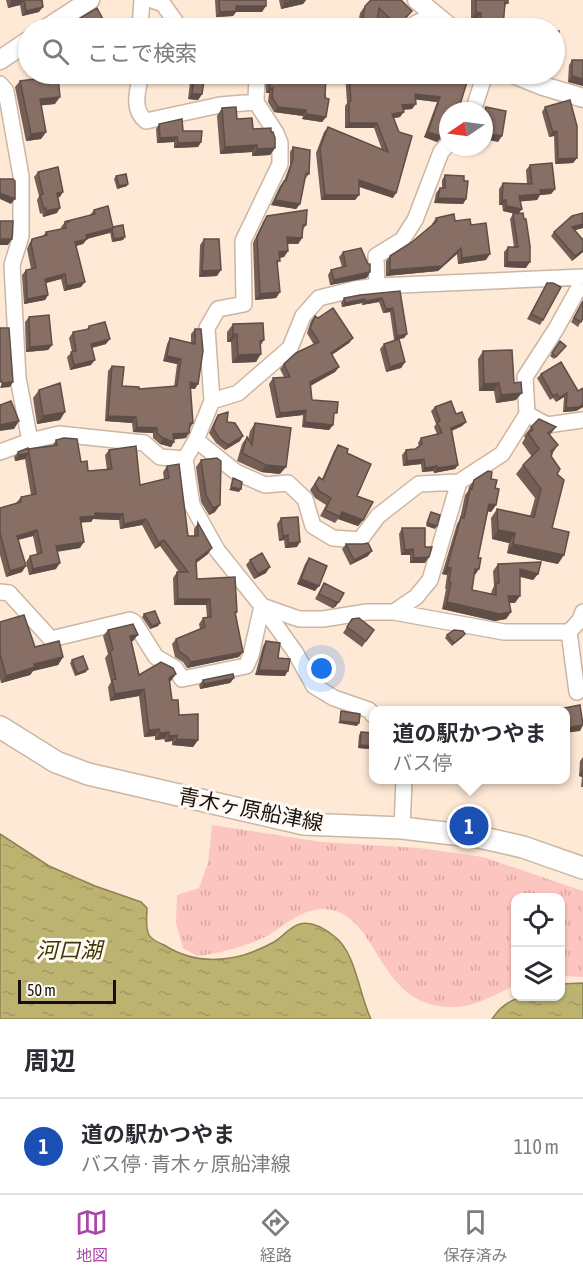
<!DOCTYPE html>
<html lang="ja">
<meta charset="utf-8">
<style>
body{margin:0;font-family:"Asap Condensed","Noto Sans JP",sans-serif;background:#f7f7f7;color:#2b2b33}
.controls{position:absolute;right:18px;bottom:18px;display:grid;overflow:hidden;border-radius:12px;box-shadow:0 2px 4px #0004}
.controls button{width:54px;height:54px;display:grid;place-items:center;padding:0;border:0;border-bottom:2px solid #e1e1e2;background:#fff;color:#2b2b33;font:30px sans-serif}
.compass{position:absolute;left:439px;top:102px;width:54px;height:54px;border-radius:50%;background:#fff;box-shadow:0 2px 4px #0004;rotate:257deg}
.scale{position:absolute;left:18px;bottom:15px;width:98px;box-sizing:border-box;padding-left:6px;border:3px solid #18110b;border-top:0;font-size:16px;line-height:21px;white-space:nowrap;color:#18110b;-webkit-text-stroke:4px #fef9f5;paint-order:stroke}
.you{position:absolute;left:322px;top:669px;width:21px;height:21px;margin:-15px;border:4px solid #fff;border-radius:50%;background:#1a73e8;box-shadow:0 0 0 9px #1a73e833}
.badge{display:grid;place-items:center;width:39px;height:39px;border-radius:50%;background:#ad46a9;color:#fff;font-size:20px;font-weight:700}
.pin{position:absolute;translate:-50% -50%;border:3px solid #fff;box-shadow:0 2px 6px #0006}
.popup{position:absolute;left:369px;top:706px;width:201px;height:78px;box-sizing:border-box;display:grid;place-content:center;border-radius:12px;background:#fff;filter:drop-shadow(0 2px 4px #0005);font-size:20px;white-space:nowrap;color:#7c7c81}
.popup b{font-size:22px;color:#2b2b33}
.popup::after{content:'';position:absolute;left:50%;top:100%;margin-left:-12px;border:12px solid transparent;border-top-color:#fff}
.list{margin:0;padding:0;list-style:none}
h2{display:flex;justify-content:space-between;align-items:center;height:78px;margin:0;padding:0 24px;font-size:26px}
h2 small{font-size:20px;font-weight:400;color:#7c7c81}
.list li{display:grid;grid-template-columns:39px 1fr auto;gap:18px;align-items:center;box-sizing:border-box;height:96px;padding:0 24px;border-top:2px solid #e1e1e2}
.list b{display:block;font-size:22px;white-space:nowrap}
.list p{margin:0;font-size:20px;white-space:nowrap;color:#7c7c81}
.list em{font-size:20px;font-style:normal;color:#7c7c81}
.icon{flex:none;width:33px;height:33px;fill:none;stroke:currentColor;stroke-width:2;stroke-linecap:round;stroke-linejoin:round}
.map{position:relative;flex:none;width:583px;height:1019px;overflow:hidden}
.search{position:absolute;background:#fff;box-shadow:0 2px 4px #0004;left:18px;right:18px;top:18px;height:66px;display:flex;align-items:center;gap:15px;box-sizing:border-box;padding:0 21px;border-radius:33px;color:#7c7c81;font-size:22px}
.sheet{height:174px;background:#fff}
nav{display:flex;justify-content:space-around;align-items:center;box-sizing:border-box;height:84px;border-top:2px solid #e1e1e2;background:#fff;font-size:16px;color:#7c7c81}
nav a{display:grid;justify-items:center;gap:3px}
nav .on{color:#ad46a9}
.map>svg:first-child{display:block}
.grass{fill:url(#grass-tufts)}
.water{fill:url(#water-ripples);stroke:#8c8252;stroke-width:1.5}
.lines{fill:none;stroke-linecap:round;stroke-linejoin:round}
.minor-casing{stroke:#cbb6a4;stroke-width:18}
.tertiary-casing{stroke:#cbb6a4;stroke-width:21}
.secondary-casing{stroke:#cbb6a4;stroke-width:24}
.minor{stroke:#fff;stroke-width:15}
.tertiary{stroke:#fff;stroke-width:18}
.secondary{stroke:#fff;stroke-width:21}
.wall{fill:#745f57}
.shaded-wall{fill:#5e4e47}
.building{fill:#876f65;stroke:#5e4e47;stroke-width:1.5}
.labels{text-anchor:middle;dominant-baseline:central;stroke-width:6;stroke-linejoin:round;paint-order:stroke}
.street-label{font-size:21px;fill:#18110b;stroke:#fef9f5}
.water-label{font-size:22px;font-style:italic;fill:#403800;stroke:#fef9f5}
</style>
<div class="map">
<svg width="583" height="1019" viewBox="0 0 583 1019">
<defs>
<pattern id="grass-tufts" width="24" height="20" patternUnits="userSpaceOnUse" patternTransform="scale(1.5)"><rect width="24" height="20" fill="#fcc5bf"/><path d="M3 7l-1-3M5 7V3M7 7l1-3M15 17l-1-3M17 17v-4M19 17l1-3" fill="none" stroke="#d7a8a3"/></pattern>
<pattern id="water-ripples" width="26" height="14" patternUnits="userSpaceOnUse" patternTransform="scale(1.5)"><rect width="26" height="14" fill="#bdb371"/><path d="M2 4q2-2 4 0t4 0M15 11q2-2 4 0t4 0" fill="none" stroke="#a29960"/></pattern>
</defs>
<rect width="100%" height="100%" fill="#fee9d6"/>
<path class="grass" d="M212,825l109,17 98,6 64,9 100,34v86l-22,-1 -1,-78h-44l-1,87c-15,7 -33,18 -50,21 -91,12 -82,-95 -141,-97 -21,-1 -40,17 -57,27 -22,11 -46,17 -70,20l-14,-8 -7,-25 1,-28 22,-7 9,-25z"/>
<path class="water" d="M0,834l49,32 46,20 46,16 6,6c0,8 -2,20 2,27 3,5 10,8 15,10 25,16 51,18 80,10 9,-3 21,-8 30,-13 9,-5 15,-15 26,-18 11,-3 25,5 34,12 22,16 25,59 37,83h-371z
M583,983v36h-91c18,-27 39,-23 68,-23l1,-12z"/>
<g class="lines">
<g class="minor-casing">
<path id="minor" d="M152,0l11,4 17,24
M140,28l2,-28
M410,28l6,-5 18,-8
M141,74c-3,16 -10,35 5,47l74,-16 36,-3
M0,84l6,7 15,85v60l-9,29 6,113 12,63
M473,111l12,-37
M377,286l206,-9
M212,401l-5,-73 11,-19 26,-5 -1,-63 37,-77v-21l-4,-10 -20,-31 1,-28
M527,414l20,11 36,-5
M196,440l40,32 29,13 23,-2 17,16 8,27 20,12 27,2 18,-24 41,-32 40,-2 43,-28 25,-40 -2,-37 31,-48 27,-49
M0,452l30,-11 29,-7 85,9 16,14 25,2 11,-19 16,-39 26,-8 52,-45 13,-32 16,-18 36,-9 22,-3 -1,-30 26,-16 13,-20 26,-68 7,-8
M185,459l7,46 25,45 45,56 33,46 19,34 20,12 35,12 4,5
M0,592l9,1 42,46 79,-19 4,2 22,35 19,11 7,11 64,-13 5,-11 11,-49 37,13h24l44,-7h27l110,20h65l11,-12 3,-8
M394,612l22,-15 14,-17 29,-98
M569,632l8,60
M402,828l2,-48"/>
</g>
<g class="tertiary-casing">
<path id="tertiary" d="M417,0l34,28
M47,28l43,-28
M0,60l28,-19
M513,74l30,12 40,12"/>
</g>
<g class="secondary-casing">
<path id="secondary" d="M0,727l56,35 32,12 216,50 98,4 77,9 44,10 60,21"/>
</g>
<use href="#minor" class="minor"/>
<use href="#tertiary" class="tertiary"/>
<use href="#secondary" class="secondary"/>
</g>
<path class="wall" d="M6,0h36l-3,12 -17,4 -2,-11 -12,3z
M215,0h51l-4,12h-26l-3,4 -17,1z
M279,0h27l-3,4 -22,5z
M471,0h37l-4,9 -1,19h-27v-8h-5z
M365,6l47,5 -6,8v6l-2,3h-16l-11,-10 -1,10h-19l3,-15z
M75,21l26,7h-29l-1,-2z
M572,60h11v26l-15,-4 1,-17z
M191,74h14l-3,20 -4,6 -10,-1z
M265,74h67l-4,8h-2v35l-4,5 -20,-3 1,-3 -29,-4 -6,-10 1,-9h-3z
M345,74h67l-1,5 25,3 5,-8h30l-23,37 -1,19 -3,5 -7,7 -13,-5 13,-35 -22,-3 -3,10 -9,1 -3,7 -6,1 -1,80 -34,-11v8l-4,5h-34l-5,-47 8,-21 4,-5 54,23 -8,-22h-29v-22l2,-3z
M20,81l35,23 -14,1 5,27 -5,7 -15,2 -11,-54z
M545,107l32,51 -4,5 -18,1 -1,-28 -5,1 -7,-25z
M222,108l31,21 18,3 4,16 -5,7 -18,1v-4l-32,2 -3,-38z
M159,124l24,7 18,11 -3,5 -24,1v-6l-17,1 -1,-14z
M293,147l16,27 -4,5 -5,25 -4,5 -25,-4 9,-19 4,-5 6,-16v-13z
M530,165l25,24 -4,5 -11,1 -3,5 -17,1 2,8 -3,4 7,55 -22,-1v-15l4,-5h6l-4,-28 3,-5h2l-12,-3 -1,-6h-3v-16l4,-6 24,1 -1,-14z
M38,172l22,25h-2l-1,16 -14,4 -1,-4 -2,1 -3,-14 2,-4 -5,-19z
M445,175l21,24 -3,5 -29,-1 2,-10 4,-5h2v-8z
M116,176l11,10 -10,3 -3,-10z
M94,210l31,27 -2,3 -11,2 -2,-10 -23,7 -4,5 -7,2 5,41 -17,4 -3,-12 -15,4 2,12 -3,5 -21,4 -2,-29 4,-5 5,-1 -4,-20 2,-5 3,-5 11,-3 3,-4 16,-3 -1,-2 4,-5 25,-7z
M583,213v15l-9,2 9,22 -11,9 -21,-25 3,-4z
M267,216l39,9 -4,6v7l-4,6h-11l1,7 -4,6 -4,1 -3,7 3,27 -4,6 -21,2 -2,-57 10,-21z
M436,218l35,7 15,35 -28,4 -1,-10 -19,17 -52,5v-15l4,-5 22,-14 20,-17v-1z
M204,239l13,37 -18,1 1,-32z
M343,252l24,26 -37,7 -2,-10 3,-5 11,-3 -3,-10z
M547,283l-4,37 -3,5 -13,-6z
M400,291l7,43 -3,4 -5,1 6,23 -4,6 -15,4 -6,-23 4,-5 13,-5 -3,1 -4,-28 -7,1 -4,-11 -17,3v-2l-20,4 -1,-4 3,-5z
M583,300v18l-5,9 -7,-5z
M315,316l38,22 -4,5 -17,12 7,12 -4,5 -24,13 1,15 22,19 -1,6 -4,5 -27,-3 1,-12 -27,3 -7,-34 4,-6 11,-1 -4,-8 4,-5 30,-19 -7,-12 4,-12z
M29,317l23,28 -4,5 -22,2 -1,-30z
M233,324l31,16 -3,5 -5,17 -24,1 -1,-21h-4v-10z
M89,326l17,18 -14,4 -1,17 -21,5 -3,-13 5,-5 -3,-14 4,-6 14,-3z
M195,329v60l-5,-1 3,35 -3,5 -4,10 -12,1 -3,8 -11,-3 -7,-6v-5l-20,-1 -1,-9 -27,-2 3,-50 4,-5 10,20 17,3 35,-2 3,-23 -14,-3 4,-17 3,-6 21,5v-9z
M560,341l6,5 -12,13 -4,-3z
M483,351l31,32 2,17 -20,3 -2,-12h-15l-1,-32z
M541,374l37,17 5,-3v19l-7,4 -13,1 1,-15 -8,5 -3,-4 -3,2 -13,-22z
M39,390l21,30 -23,4 -4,-26z
M435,407l21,7 10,8 -4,4 -10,5 6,34 -3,4 -21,4 -1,-2 -11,1 -1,-8 -18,2 -1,-11 4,-5 9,-1 4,-2 -1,-4 3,-5 16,-4 -3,-7 2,-3 -5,-13z
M218,415l22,26 -15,9 -9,-7 -7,-10 6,-13z
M255,423l25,51 -19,-2 -24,-11 5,-17 5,-7 1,3 2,-9z
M531,427h25l-6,8 8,10 -7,11 6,18 -5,54 6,36 -51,-11 2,-10 -17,-4 -1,-21 6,-9 33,7 5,-18 -19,-24 7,-9 9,-8 -10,-14 3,-5 -1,-2z
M56,440l25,22 7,9 19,-1 -2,-15 4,-5 31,35 24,-6 -1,-7 4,-6 21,70h6v-7l4,-6 10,31 -12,9 1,16 40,33 -1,2 3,43 -52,11 -4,-6 -8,-5 -3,-13 4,-5 24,-10 -1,-5 4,-6h4l-1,-13h-32l-1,-27 4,-6h2l-19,-26 -5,3 -13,-24 -22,4 -1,-9 -26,-1 -2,3h-10l-1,26 -23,4 -1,17 -27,6 -3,-13 4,-6 7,-1 -4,-19 -15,4 4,32 -16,5 -6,-22v-47l16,-5 5,-6 10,-2 -6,-36 -10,2 -1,-4 4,-5 35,-7z
M338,445l9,8 16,67 -5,6 -20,-7 -3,4 -15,-7 6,-11 -11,-7 -5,-8 9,-13 3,2 12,-28z
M201,460l14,52 -6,3 -8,-13 -5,-35z
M491,479l4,9 1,17 -5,7 -3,-1 -14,64 -2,15 19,4 1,-4 2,-4 -1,-15 5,-7 40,10 -5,6 -13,-3 -5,26h-6l2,9 -5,7 -11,2 -53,-12 4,-20h-1l2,-14 -5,-1 15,-50 3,-5 5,-24 3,-4 1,-4 5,-7z
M281,518l16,29 -12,1 -1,-8 -5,1 -2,-17z
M402,528l23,35h-15v-8h-9l-2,-21z
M346,544l22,12 -18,9 -8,-16z
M309,558l6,33 -18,-7 8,-20z
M250,560l16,13 -12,6 -8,-14z
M324,583l15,19 -4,5 -3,1 -17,-9z
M144,614l16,9 -2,3 -8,3 -8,-12z
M352,619l22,11 -12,17 -19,-14z
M0,622l35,25 28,10 -5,8 -25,6 -3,4 -29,8 -1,-4z
M108,630l25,11 -2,1 8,33 37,-1 -6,7 2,19 7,15 19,25 -5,7 -21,-2v-4l-7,1 -1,-3 -9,1v-4l-11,1 -5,-41 -29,5 -2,-14 3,-5 -6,-24 3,-4 -5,-18z
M447,635l16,2 -11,9 -7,-8z
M266,641l12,17 7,18 -30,-1 8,-29z
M72,660l14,12 -11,4 -5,-13z
M234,678l-4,5 -30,6 -1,-4 4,-5z
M361,732l9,17 -12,-1 1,-13z
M583,757v30h-2l1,-10 -3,-1 1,-15z"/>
<path class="shaded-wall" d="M24,0l-4,5 -12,3 4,-6z
M297,0h9l-3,4 -22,5 4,-6z
M236,6h30l-4,6h-26l-3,4 -17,1 4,-5z
M43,7l-4,5 -17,4 4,-5z
M476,12l5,1 -5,7h-5z
M105,23l-4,5h-7z
M326,76h6l-4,6h-6z
M572,76l11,3v7l-15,-4z
M270,88h3l-4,5h-3z
M192,94h10l-4,6 -10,-1z
M415,94l25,3 -3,5 -26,-3z
M60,97l-5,7 -19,2 4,-7z
M416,104l-4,5 -13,1 3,-5z
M278,107l28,3 -3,6 -29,-4z
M404,112l-4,5 -11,2 3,-5z
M306,114l20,3 -4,5 -20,-3z
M349,123h28l-3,5h-29z
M447,130l-3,5 -7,7 -13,-5 4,-5z
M557,131l-3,5 -5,1 4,-5z
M46,132l-5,7 -15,2 5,-7z
M484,133l18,3 -4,6 -14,-3z
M177,137l-3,5 -17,1 3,-5z
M201,142l-3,5 -24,1 4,-5z
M257,145l-5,7 -32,2 5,-7z
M275,148l-5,7 -18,1 5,-7z
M577,158l-4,5 -18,1 3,-5z
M359,180l37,13 -3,5 -38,-13z
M128,184l-1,2 -10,3 2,-3z
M555,189l-4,5 -11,1 -3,5 -22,2 4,-6 21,-6z
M63,192l-3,5 -7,2 4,-6z
M0,193l15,6 -4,5 -11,-5z
M325,195h34l-4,5h-34z
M438,198l28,1 -3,5 -29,-1z
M275,200l25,4 -4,5 -25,-4z
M502,200h4l-4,5h-3z
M506,206l16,3 -4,5 -15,-3z
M60,208l-3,5 -14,4 3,-6z
M583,224v4l-14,4 3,-5z
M113,228l-3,5 -27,7 4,-1 -4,5 -11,3 3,-5 11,-7z
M125,237l-2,3 -11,2 2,-3z
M287,237l15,1 -4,6 -16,-1z
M0,239h12l-4,6h-8z
M461,248l-4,6 -19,17 -52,5 4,-6z
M583,250v2l-11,9 3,-5z
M288,251l-4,6 -10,1 5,-6z
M490,254l-4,6 -28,4 4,-6z
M507,262h23l-4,6 -22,-1z
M221,270l-4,6 -18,1 3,-6z
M370,272l-3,6 -37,7 4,-5z
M65,274l-4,5 -19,5 3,-5z
M85,282l-4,5 -17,4 3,-5z
M280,292l-4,6 -21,2 5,-6z
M48,295l-3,5 -21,4 3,-5z
M382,298l-3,4 -17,3 3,-4z
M365,299l-3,4 -20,4 3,-4z
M393,308l-3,4 -7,1 3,-4z
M237,334l-6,8h-4l6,-7z
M407,334l-3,4 -10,2 3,-4z
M353,338l-4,5 -22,15 4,-5z
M110,339l-4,5 -19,5 4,-5z
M52,345l-4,5 -22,2 4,-5z
M261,354l-5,8 -24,1 6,-8z
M167,356l14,3 -4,5 -14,-3z
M95,360l-4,5 -21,5 4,-5z
M405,362l-4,6 -15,4 4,-5z
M339,367l-4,5 -28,16 3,-6z
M13,382l-3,5 -10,1 2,-5z
M190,382l8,2 -3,5 -9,-1z
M499,383l-5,8h-15l5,-7z
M522,393l-6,7 -20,3 5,-8z
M567,393l-3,4 -8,5 3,-4z
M583,404v3l-7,4 -13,1 3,-4z
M306,410l-3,5 -27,3 4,-5z
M65,412l-5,8 -23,4 6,-8z
M108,416l28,1 -4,6 -27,-2z
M19,421l-5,8 -14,2v-6z
M305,422l28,3 -4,5 -27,-3z
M466,422l-4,4 -14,6 3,-4z
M137,427l20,1 -4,5 -20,-1z
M189,433l-3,5 -16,2 3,-6z
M243,436l-3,5 -15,9 3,-5z
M163,438l11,4 -3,5 -11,-3z
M29,453l-4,6 -10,2 4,-6z
M424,459l-3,5 -18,2 4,-5z
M266,465l20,2 -6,7 -19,-2z
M458,465l-3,4 -21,4 3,-5z
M437,466l-4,5 -11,1 3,-4z
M231,487l10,2 -2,3 -10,-2z
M489,504l7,1 -5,7 -6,-1z
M220,505l-5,7 -6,3 4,-7z
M342,512l21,8 -5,6 -20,-7z
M95,513l28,1 -4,6 -26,-1 -2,3 -15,1 4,-6z
M146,519l-4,6 -22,4 4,-5z
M427,523l10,3 -2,3 -9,-3z
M37,530l-4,6 -20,5 4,-5z
M498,530l17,3 -6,10 -17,-4z
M288,535l-4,5 -5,1 4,-5z
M164,540l-4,6 -5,3 4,-6z
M84,542l-4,6 -28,4 4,-6z
M300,542l-3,5 -12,1 3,-5z
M513,544l51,11 -6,9 -51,-11z
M212,548l-4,6 -16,12 4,-6z
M413,549l-3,6h-9l4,-5z
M372,551l-4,5 -18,9 4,-5z
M429,557l-4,6h-15l4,-5z
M60,563l-4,6 -27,6 4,-6z
M26,566l-4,6 -16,5 4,-6z
M270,567l-4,6 -12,6 4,-5z
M447,567l4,1 -4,7 -5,-1z
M475,569h4l-4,6h-5z
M520,569l18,5 -5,6 -18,-5z
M301,579l18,7 -4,5 -18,-7z
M508,596h12l-5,7h-12z
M178,599h32l-4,6h-32z
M336,602h3l-4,5 -3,1z
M447,602l64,10 -5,7 -11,2 -53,-12z
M160,623l-2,3 -8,3 2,-3z
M138,635l-5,6 -8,2 5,-7z
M243,652l-4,5 -52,11 4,-6z
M63,657l-5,8 -25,6 -3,4 -29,8 5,-7 28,-12z
M88,669l-2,3 -11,4 2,-2z
M259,670l29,1 -3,5 -30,-1z
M176,674l-5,7 -6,3 4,-6z
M234,678l-4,5 -30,6 4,-5z
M144,689l-5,7 -29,5 5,-7z
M340,721l19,2 -2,3 -19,-3z
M583,725l-3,6 -15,2v-5z
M159,729l-4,7 -11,1 5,-7z
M169,732l-5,7 -9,1 5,-7z
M177,735l-5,6 -7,1 4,-6z
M177,739l21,1 -5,7 -21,-2z
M360,745l12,1 -2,3 -12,-1z
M583,770v5l-1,2 -3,-1z"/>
<path class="building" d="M11,0h11l-10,2z
M24,0h18l1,7 -17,4z
M219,0h47v6h-30v5l-16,1z
M285,0h12l-12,3z
M371,0h30l11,11 -6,6v8l-3,3h-3l-21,-20 -3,20h-15l4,-22z
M476,0h32v3l-3,-1 -2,26 -8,-1 -1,1h-13v-15l-5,-1z
M97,8l8,15 -11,5h-15l-4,-7z
M555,31h4v10h-4z
M572,60h11v19l-11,-3z
M195,74h10l-3,20h-10z
M269,74h63v2h-6l-1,22 4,1 -3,18 -20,-3v-4l-28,-3 -6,-10 1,-9h-3z
M349,74h63l-1,5 26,3 5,-8h29l-4,8 -9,29h-10v18l-7,7 -13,-4 12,-35 -25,-3 1,10 -14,1 2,7 -12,2 7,18 13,4 -16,57 -37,-13v15h-34l-5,-47 8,-21 60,25 -11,-29h-28v-22h2z
M58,76l2,21 -20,2 6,33 -15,2 -11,-53z
M570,100l7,26v32l-19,1 -1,-28 -4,1 -8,-25z
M236,107l1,12 15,-1 1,11 18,-1v4h2l2,6v10l-18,1v-4l-32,2 -3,-39z
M486,107l20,4 -4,25 -18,-3v-21z
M182,119l1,12h19l-1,11 -23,1 -1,-6 -17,1 -1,-14z
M293,147l17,3 -1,24 -3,-1 -6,31 -25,-4 9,-19h2l7,-22z
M552,163l3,26 -15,1 1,4 -22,2 3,13 -16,-3v-6h-4l1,-17 29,1 -2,-19z
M58,167l5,25 -6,1 3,15 -14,3v-3l-2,1 -4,-14 3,-1 -5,-22z
M126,174l2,10 -9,2 -3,-10z
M445,175l19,1v5h4l-2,18 -28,-1 2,-10h5z
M0,179h13l2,2v18l-15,-6z
M108,206l5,22 -27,7 1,4 -12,3 10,40 -18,4 -2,-12 -20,5 3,16 -21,4 -1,-29 10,-2 -5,-24 1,-5 15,-4 -1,-3 20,-4 -1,-6h5l-3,-1 28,-7 -1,-4z
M307,210l-1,15h-3l-1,13 -15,-1 1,14 -9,1 1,9h-3l3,31 -20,2 -3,-57 10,-21z
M523,213l1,6h2l4,27v16h-23l1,-15h10l-5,-33z
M583,213v11l-11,3 11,13v10l-8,6 -21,-24 18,-16z
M454,214l1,7 15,-2 1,6 15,-2 4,31 -28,4 -1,-10 -19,18 -52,4v-14l22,-14 25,-21 -1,-3z
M0,221h13l-1,18h-12z
M123,225l2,12 -11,2 -2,-9 1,-3z
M204,239h15l2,31 -19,1z
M361,248l7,16h2v8l-36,8 -3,-10 15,-4 -3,-14z
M547,283h6l8,4 -18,33 -12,-6z
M400,291l7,43 -10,2 -4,-28 -7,1 -4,-11 -17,3v-2l-20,4 -1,-5 16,-3z
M583,301v17l-2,4 -7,-4z
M333,308l20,30 -22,15 8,14 -29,15 2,18 26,2 -1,11h-3l-1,12 -28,-3 1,-12 -26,3 -7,-35 17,-1 -6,-13 12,-11 23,-11 -9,-14 5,-12 3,2z
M49,315l3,30 -22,2 -1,-30z
M105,322l5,17 -19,5 4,16 -21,5 -3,-13 5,-1 -3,-19 16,-3v-3z
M263,323l1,17 -4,1 1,13 -23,1 -1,-21 -4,1v-11z
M0,328h9l4,54 -11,1v-2l-2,1z
M195,329h6l2,22 -5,33 -8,-2 3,41h-3l-1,10 -16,1 1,8 -11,-4 -6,-5v-5l-20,-1 -1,-10 -28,-1 4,-50 12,1 -2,19 17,1v2l38,-3 4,-27 -14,-3 3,-18 25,6z
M399,339l6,23 -15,5 -6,-23z
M560,341l6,5 -10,11 -4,-4z
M512,350l2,33 7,-1 1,11 -21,2 -2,-12 -15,1 -1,-33z
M561,362l17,29 5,-3v16l-4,3 -13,1 1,-15 -8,5 -2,-4 -4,2 -12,-22z
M60,383l5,29 -22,4 -4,-26z
M11,401l8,20 -19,4v-20z
M451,401l5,13 6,-2 4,10 -15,6 7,37 -21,3v-2l-12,2 -1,-9 -17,2 -1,-11 9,-1 7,-5 -1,-6 21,-5 -5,-11 3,-1 -5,-14z
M228,412l-1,10 8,1 8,13 -15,9 -9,-7 -6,-10 5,-13z
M539,419l17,8 -8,6 10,12 -7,6 1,3 -1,2 9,13 -3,5 7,6 -12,48 17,4 -5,23 -51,-11 2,-11 -17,-3 -1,-21 37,8 7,-28 -18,-24 16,-16 -11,-16 5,-3 -2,-3z
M255,423l36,5 -5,39 -20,-2 -24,-12 5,-16 5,8z
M64,438l13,1 4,23 6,-1 1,10 24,-2 -3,-19 27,-4 4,39 29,-7 -2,-12 12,-2 9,72h10v-13l14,25 -16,12 1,19 38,-2 2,35h-2l8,40 -52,10 -4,-5 -8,-6 -3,-12 29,-12 -2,-9 8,-1 -1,-18h-32l-1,-27h11l-24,-32 -5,3 -13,-24 -22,5 -1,-10 -28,-1v3l-15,1 4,25 -28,4 4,17 -27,6 -3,-13 12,-3 -5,-23 -20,6 9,30 -16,5 -10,-38v-25l21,-6v-5l15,-3 -7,-41 -10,2 -1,-3 10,-4 1,5v-4l28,-4 -1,-5z
M338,445l10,4 -1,4 24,11 -14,32 16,6 -10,18 -21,-8 -2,5 -15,-7 6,-12 -12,-7 -4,-7 4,-7 4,3z
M217,458l4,3 -1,44 -7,3 -7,-13 -5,-35z
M488,471l4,1 -1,7 6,1 -2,8 4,1 -3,16 -7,-1 -11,54h3l-2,11h-4l-3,21 24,5v-12h3l-1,-19 43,-2 -3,12 -18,-5v27h-12l3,16 -11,2 -53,-12 4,-19 -2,-1 2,-14 -4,-1 14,-50 3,1 6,-29h2l2,-9z
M233,478l9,4 -1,7 -10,-2z
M431,512l9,3 -3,11 -10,-3z
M298,517l2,25 -12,1v-8l-5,1 -2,-18z
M402,528h23v19h7l-3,10 -15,1 -1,-9 -8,1z
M368,543l4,8 -18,9 -8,-16h17z
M262,553l8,14 -12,7 -8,-14z
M309,558l18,8 -8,20 -18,-7z
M324,583l20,10 -5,9h-3l-17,-8z
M155,611l5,12 -8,3 -8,-12z
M24,615l11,32 24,-6 4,16 -29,7 1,3 -29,9 -6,-22v-32z
M359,618l15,12 -8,11 -19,-14 5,-8z
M133,624l5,11 -8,1 9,39 22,-13 12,6 3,6 -7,4 3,22h6l1,15 19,-1v26l-21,-1v-4l-8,1v-4l-9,1 -1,-4 -10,1 -5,-41 -29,5 -3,-14 4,-1 -6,-28 3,-1 -5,-20z
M454,630l9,1 2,3 -11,9 -7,-8z
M266,641l14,2 -2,15 12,1 -2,12 -29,-1z
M83,656l5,13 -11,5 -5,-14z
M233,674l1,4 -30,6 -1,-4z
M580,705l3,20 -18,3v-17h-15z
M341,711l19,3 -1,9 -19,-2z
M361,732l12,1 -1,13 -12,-1z"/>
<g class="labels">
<g class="street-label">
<text transform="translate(251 809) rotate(11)">青木ヶ原船津線</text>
</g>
<g class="water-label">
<text x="69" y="950">河口湖</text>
</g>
</g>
</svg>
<div class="controls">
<button><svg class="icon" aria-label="locate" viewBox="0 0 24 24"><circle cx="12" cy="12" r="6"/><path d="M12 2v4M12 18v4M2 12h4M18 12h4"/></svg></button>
<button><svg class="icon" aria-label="layers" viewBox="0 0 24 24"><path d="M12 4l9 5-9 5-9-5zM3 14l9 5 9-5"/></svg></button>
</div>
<svg class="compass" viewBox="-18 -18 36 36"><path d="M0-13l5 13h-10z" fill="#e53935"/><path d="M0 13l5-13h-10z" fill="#7c7c81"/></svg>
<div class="scale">50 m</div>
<div class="you"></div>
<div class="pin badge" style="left:469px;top:826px;background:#1a4fb4">1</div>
<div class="popup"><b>道の駅かつやま</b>バス停</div>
<div class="search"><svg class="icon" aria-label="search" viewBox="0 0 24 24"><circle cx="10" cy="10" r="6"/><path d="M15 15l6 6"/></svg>ここで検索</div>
</div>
<section class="sheet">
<h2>周辺<small></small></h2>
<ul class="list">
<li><span class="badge" style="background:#1a4fb4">1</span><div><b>道の駅かつやま</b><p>バス停 · 青木ヶ原船津線</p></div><em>110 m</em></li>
</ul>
</section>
<nav>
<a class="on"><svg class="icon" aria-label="map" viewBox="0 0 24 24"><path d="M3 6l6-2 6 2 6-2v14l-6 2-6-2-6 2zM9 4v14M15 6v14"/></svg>地図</a>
<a><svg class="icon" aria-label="directions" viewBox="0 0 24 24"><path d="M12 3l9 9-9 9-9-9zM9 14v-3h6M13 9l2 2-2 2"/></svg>経路</a>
<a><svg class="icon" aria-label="saved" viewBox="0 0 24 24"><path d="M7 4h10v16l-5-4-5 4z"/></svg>保存済み</a>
</nav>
